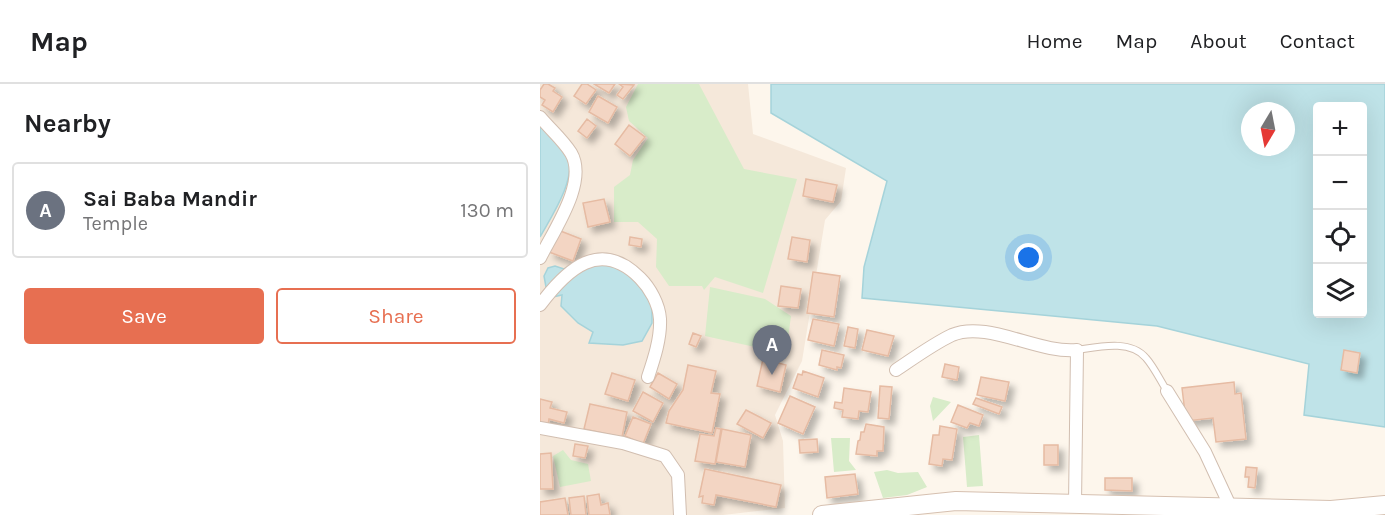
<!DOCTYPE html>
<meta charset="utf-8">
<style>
body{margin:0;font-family:Karla,sans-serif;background:#f6f6f6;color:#202124}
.controls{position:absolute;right:18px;top:18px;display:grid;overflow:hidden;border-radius:6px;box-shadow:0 6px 24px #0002}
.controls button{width:54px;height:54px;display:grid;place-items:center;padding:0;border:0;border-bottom:2px solid #e0e0e0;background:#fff;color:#202124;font:30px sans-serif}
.compass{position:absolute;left:701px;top:18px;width:54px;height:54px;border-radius:50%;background:#fff;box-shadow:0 6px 24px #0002;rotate:190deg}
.you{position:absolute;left:489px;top:174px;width:21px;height:21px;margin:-15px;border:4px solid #fff;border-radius:50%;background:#1a73e8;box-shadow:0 0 0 9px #1a73e833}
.badge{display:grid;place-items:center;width:39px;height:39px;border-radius:50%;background:#e76f51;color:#fff;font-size:20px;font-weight:700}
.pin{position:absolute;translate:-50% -50px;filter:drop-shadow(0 2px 3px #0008)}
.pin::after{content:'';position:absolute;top:32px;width:21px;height:18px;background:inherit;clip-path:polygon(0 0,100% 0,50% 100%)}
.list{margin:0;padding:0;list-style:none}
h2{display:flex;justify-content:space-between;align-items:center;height:78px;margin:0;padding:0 24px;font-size:26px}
h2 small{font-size:20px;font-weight:400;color:#757577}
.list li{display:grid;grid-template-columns:39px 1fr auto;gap:18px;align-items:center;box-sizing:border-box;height:96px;margin:0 12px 12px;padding:0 12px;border:2px solid #e0e0e0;border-radius:6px}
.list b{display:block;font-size:22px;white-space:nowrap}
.list p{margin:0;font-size:20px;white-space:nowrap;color:#757577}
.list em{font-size:20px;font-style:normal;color:#757577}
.actions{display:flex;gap:12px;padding:18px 24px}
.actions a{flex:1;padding:14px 0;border:2px solid #e76f51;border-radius:6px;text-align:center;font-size:21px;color:#e76f51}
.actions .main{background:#e76f51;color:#fff}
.icon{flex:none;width:33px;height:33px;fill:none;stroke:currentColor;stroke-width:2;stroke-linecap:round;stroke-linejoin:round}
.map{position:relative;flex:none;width:845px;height:431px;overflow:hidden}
header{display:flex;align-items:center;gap:36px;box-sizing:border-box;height:84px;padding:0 30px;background:#fff;border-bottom:2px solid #e0e0e0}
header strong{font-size:28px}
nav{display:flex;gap:33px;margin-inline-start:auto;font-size:21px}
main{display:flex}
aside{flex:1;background:#fff}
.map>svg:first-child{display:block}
.residential{fill:#f5e8da}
.green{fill:#d8ecc9}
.water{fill:#bfe3e8;stroke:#a5d3da;stroke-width:1.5;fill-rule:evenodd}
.building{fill:#f3d5c3;stroke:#e6bba3;stroke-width:1.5;filter:url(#shadow)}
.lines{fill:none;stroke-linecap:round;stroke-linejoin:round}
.service-casing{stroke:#d1beb0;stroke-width:8}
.minor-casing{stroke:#d1beb0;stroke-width:14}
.secondary-casing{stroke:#d6c0b0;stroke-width:20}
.service{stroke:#fff;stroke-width:6}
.minor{stroke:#fff;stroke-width:12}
.secondary{stroke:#fff;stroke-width:18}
</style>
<header>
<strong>Map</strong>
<nav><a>Home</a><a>Map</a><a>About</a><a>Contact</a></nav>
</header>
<main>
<aside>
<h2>Nearby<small></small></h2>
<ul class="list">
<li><span class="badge" style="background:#6b7280">A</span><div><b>Sai Baba Mandir</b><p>Temple</p></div><em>130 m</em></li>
</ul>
<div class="actions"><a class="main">Save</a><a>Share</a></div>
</aside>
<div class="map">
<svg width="845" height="431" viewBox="0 0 845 431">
<defs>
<filter id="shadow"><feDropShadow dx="5.5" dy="5.5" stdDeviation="3" flood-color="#0004"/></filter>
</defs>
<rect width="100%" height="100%" fill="#fdf6ec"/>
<path class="residential" d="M0,0h208l5,50 93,34 -5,33 -16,19 -23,141 -27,54 8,26 2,67 -62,7h-183z"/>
<path class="green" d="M98,0h61l45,85 53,10 -34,114 -48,-16 -11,13 -2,-4h-33l-13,-19 1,-28 -19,-17h-24v-35l16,-12 3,-15 15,-22 -19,-17 -3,-14z
M170,203l55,12 26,17 -5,38 -81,-18z
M393,313l18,5 -18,19 -3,-15z
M439,351l4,51 -16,1 -4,-50z
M291,354h19l-1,23 7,9 -22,2z
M23,366l8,10 17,4 3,17 -31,6 -7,-31z
M347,386l11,3 20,-1 9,15 -20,8 -24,3 -9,-26z"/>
<path class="water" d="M231,0h614v343l-81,-12 5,-51 -152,-38 -295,-28 2,-31 23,-86 -116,-68zM778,22h44v208h-44zM710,27h36v36h-36z
M0,32c7,10 24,27 28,38 9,25 -17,63 -28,83z
M45,175l39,11 16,17 12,18v18l-10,18 -19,4 -34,-2 4,-11 -15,-9 -17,-17 1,-11 -14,3 -4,-22 4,-8 7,-2 9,3z"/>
<path class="building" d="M4,0h4l7,4 -2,3 9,6 -9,15 -11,-7 3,-5 -5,-3v-7z
M42,0h5l9,6 -10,14 -12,-8z
M54,0h21l-6,9z
M79,0l15,1 -11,14 -6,-4 6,-8z
M58,12l19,11 -9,16 -19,-11z
M47,35l9,7 -9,12 -9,-7z
M89,41l16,12 -15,19 -15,-12z
M266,95l31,6 -4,17 -30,-6z
M64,115l6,23 -22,5 -5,-24z
M18,146l23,9 -8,22 -24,-9z
M90,153l12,2 -1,8 -12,-2z
M252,153l18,3 -3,22 -19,-3z
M273,188l27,4 -6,41 -27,-4z
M241,202l20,3 -3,19 -20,-2z
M273,235l26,5 -5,22 -26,-6z
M308,243l10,2 -3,19 -11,-2z
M327,246l27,6 -6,20 -26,-6z
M153,249l8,3 -5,11 -7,-3z
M282,266l22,5 -3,13 -4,-1v3l-18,-5z
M804,266l16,3 -3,20 -16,-3z
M223,275l23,6 -6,27 -23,-6z
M405,280l14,3 -2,13 -15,-3z
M148,281l28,6 -5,22 9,1 -8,39 -46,-10 3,-12 14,-21z
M263,287l21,7 -6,19 -25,-9 5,-14 4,1z
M72,289l23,7 -7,21 -23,-7z
M118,289l19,11 -8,15 -19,-12z
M441,293l28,5 -4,19 -28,-6z
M694,298l1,12 6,-1 5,46 -30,3 -3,-24 -27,3 -4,-33z
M340,302l12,1 -3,32 -11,-1z
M304,304l27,4 -3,20 -9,-1 -1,8 -16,-2 1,-7 -9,-2 1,-6 7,1z
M103,308l20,11 -10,19 -20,-11z
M250,312l25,11 -12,27 -25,-11z
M436,314l26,9 -3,7 -26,-10z
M0,315l12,3 -2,6 17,4 -3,11 -15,-4 -1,6 -8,-2z
M50,320l37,8 -5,25 -38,-8z
M418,321l25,10 -4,11 -9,-3 -3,5 -16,-6z
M206,326l25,13 -8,15 -26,-14z
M93,333l18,7 -8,20 -18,-8z
M326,340l18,3 -1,24h-6v5l-21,-2 2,-13 2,-1 1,-8h3z
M400,342l17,3 -5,31 -9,-1 -1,7 -13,-2 4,-29h6z
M176,344l5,1 -6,35 -20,-3 5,-27 14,2z
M182,345l29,6 -6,32 -29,-5z
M277,355l1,13 -18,1 -1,-13z
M35,360l13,2 -3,12 -12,-2z
M504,361h14v20h-14z
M11,369l2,36h-13v-35z
M706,383l11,1 -2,20 -7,-1 1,-10h-4z
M165,385l76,16 -5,22 -60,-12 -2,10 -12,-2 1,-7 -4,1z
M315,390l3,20 -31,4 -2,-21z
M565,394h27v13l-27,-1z
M59,410l2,11 7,-2 2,12h-21l-2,-19z
M44,412l2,19h-15l-2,-17z
M25,414l3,17h-28v-13z"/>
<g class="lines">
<g class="service-casing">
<path id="service" d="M537,266c21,-3 53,-11 69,8 8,9 14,22 21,33"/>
</g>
<g class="minor-casing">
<path id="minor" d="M0,33c10,12 23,23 31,36 17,29 -17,77 -31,105
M0,221c27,-36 60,-67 100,-27 10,10 19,26 20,41 1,19 -6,40 -12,58
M356,286c18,-12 37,-26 56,-35 35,-15 87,19 125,15l-2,154
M627,307l38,61 26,56
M0,344l83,15 42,13 13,19 2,40"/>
</g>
<g class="secondary-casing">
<path id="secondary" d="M282,431l134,-14 375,9 54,-5"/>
</g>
<use href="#service" class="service"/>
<use href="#minor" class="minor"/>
<use href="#secondary" class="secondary"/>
</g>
</svg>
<div class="controls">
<button>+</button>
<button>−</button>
<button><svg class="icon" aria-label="locate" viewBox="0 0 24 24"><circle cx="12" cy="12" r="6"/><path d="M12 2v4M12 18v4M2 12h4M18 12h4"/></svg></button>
<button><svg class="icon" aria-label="layers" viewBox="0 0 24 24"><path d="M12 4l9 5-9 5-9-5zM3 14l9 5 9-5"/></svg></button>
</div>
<svg class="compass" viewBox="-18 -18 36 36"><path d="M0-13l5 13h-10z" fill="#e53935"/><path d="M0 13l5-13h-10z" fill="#757577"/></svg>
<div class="you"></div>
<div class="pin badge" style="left:232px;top:291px;background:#6b7280">A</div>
</div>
</main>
